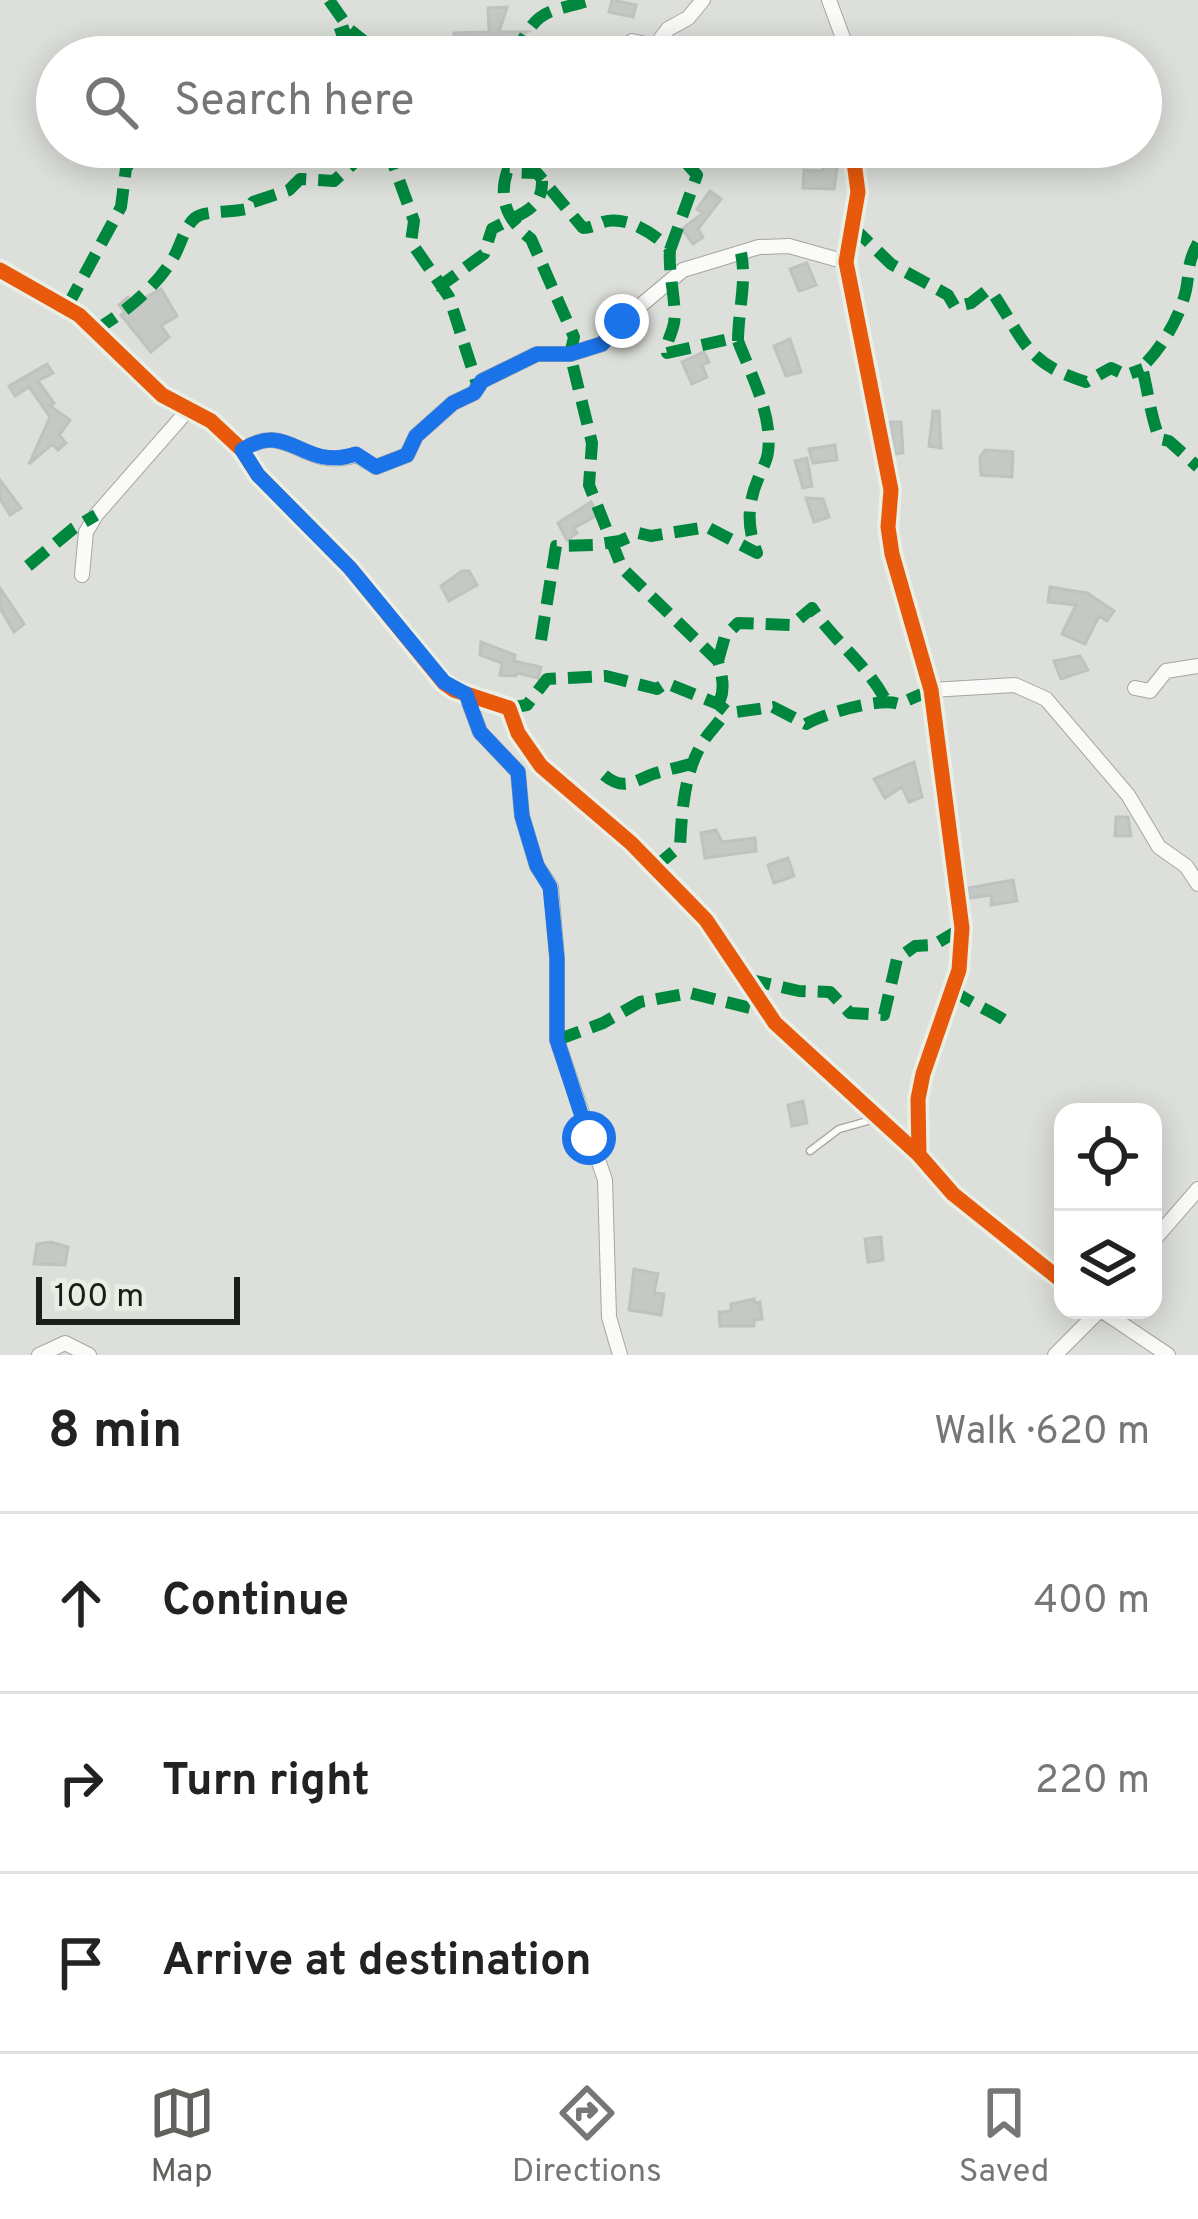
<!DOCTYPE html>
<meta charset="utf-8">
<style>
body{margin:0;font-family:Overpass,sans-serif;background:#f6f6f6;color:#222}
.controls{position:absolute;right:36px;bottom:36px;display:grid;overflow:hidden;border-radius:24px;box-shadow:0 6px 30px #0003}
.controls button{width:108px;height:108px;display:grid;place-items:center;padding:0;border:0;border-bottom:3px solid #e0e0e0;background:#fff;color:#222;font:60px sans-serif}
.scale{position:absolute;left:36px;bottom:30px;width:204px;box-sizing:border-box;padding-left:12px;border:6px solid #1c1e1a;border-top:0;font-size:33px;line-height:42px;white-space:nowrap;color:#1c1e1a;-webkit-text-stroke:9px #eaefe5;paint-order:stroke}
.stop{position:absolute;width:36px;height:36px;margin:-27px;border:9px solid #1a73e8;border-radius:50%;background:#fff}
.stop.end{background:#1a73e8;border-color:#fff;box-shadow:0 3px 12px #0008}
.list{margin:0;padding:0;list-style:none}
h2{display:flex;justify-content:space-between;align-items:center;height:156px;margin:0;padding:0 48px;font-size:51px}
h2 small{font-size:39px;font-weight:400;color:#767676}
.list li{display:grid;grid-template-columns:78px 1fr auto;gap:36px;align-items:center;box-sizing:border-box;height:180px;padding:0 48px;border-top:3px solid #e0e0e0}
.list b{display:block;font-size:45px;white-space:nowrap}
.list em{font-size:39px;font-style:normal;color:#767676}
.icon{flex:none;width:66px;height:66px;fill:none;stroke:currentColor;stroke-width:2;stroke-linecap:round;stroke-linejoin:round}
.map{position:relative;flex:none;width:1198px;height:1355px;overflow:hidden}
.search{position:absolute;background:#fff;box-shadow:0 6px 30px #0003;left:36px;right:36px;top:36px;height:132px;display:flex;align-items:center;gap:30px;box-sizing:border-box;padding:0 42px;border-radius:66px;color:#767676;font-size:45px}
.sheet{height:696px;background:#fff}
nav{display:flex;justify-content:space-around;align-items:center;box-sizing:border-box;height:168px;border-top:3px solid #e0e0e0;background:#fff;font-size:33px;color:#767676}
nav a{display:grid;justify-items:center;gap:6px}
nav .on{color:#60625d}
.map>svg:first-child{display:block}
.building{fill:#c5c9c4;stroke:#bfc2be;stroke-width:3}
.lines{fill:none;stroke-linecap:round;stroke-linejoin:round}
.lane-casing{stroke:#a4a6a2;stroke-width:9}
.street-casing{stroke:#a4a6a2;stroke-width:16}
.lane{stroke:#fafaf9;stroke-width:6}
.street{stroke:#fafaf9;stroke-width:14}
.quiet{stroke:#00873e;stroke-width:12;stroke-dasharray:24 12;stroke-linecap:butt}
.cycleway-casing{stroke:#eaefe5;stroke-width:22}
.cycleway{stroke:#e8590c;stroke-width:15}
.route{stroke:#1a73e8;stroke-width:15}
</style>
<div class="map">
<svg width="1198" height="1355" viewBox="0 0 1198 1355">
<rect width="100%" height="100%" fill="#dde0da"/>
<path class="building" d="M612,0l24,5 -3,12 -24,-5z
M507,7l-8,25h28l-33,20 -2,5h-45v-18h8l-1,-6 35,-1 -1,-24z
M823,166l14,2 -3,21 -31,-1 1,-18 18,1z
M710,191l11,8 -23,30 5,8 -10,7 -11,-15 21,-16 -6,-4z
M807,263l9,22 -17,6 -9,-22z
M161,289l16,27 -16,10 8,11 -18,15 -30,-37 4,-3 -6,-7 9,-8 6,7z
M790,339l11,33 -15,4 -12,-30z
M704,352l5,10 -7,3 5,12 -15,7 -10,-22z
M47,364l6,9 -15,8 16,22 -4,3 20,14 -11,15 7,8 -8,7 -6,-6 -23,20 21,-47 -21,-30 -14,9 -6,-10z
M933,411h6l2,37 -12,-2z
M890,422h11l2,31 -8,1z
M835,445l2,15 -24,3 -4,-14z
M985,450l28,2 -1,25 -31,-2 -1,-18z
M807,458l5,28 -9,2 -8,-27z
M0,480l21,28 -11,7 -10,-16z
M806,498l17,1 6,18 -15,5z
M591,502l7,13 -24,13 3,5 -10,7 -9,-17z
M462,571h7l8,14 -28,16 -8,-15z
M1050,587l37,6 27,18 -7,10 -8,-5 -14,28 -23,-10 14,-29 -28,-3z
M0,588l24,36 -10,8 -14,-24z
M481,642l34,13 -1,6 27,6 -3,11 -21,-5 -1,3 -16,-1 2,-12 -22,-8z
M1080,656l8,14 -27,9 -7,-18z
M914,762l8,35 -13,5 -7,-15 -17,11 -11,-19z
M1116,817h12l3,19h-16z
M716,830l6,12 33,-4 1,13 -51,7 -4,-25z
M788,858l6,18 -20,7 -6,-18z
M1013,880l4,21 -26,4 1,-10 -23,3 -1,-10z
M803,1101l4,22 -15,3 -4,-21z
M881,1237l2,23 -15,2 -3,-23z
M51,1242l17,5 -3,18 -31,-1 3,-20z
M634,1269l24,5 -4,19 10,1 -3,21 -32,-5z
M754,1299l1,4 5,-1 2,17 -8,1v6h-34l-1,-14 12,-1v-7z"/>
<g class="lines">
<g class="lane-casing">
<path id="lane" d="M810,1151l29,-22 36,-10"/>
</g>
<g class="street-casing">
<path id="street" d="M829,0l21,57
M632,41l19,4 2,7 23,5
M647,57l21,-28 20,-11 15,-18
M852,147l6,45 -12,70 45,228 -3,37 4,27 39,136 31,238 -3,42 -36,104 -5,25 1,56 34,39 110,88
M0,270l79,45 83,80 49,26 31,29 16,25 92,93 94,115 10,7 55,18 9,25 23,33 90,77 75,77 69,103 144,132
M242,450c48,-31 59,22 114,5l20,12 31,-12 9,-19 37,-33 21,-10 8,-12 55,-27h33l32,-10 20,-23 61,-51 76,-23 30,-1 57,16
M82,575l4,-43 10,-17 92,-105
M1135,688l15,3 16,-20 32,-5
M931,690l84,-5 31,14 82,96 31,52 27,19 12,18
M466,694l14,38 38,40 4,44 15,50 14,21 6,71v82l48,140 4,137 11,38
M1153,1241l45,-52
M1101,1310l67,45
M39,1355l26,-12 24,12
M1055,1355l45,-45"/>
</g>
<use href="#lane" class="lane"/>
<use href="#street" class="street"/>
<path class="quiet" d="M329,0l21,30 34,27
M308,57l24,-21 18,-6
M514,57c24,-50 29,-43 77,-57
M387,147l27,74 -3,21 38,55 29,90
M852,226l39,38 57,31 7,12 16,-4 15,-12 6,1c33,49 33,71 94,90l25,-14 15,7 17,-6
M1198,243c-11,20 -8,26 -12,47 -6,27 -24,58 -44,77 5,20 10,56 18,72l9,2 29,26
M670,250l27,-75 -25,-28
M442,292l1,-8 41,-30 8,-25c23,-14 51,-17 50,-48
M67,307l54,-100 5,-39 16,-21
M95,330c28,-16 60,-42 77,-70 8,-12 12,-33 23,-42 9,-8 40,-5 55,-10l3,-6 36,-12 11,-11 34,2 38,-34
M738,341c0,-29 9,-60 3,-88
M28,566l46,-38 22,-13
M541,640l15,-94 37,-1 27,-4 18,-8 13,3 56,-9 50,26c-10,-26 -10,-48 1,-74 3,-9 9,-17 10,-27 5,-37 -17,-77 -30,-111l-9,-2 -62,14c-1,-13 5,-18 7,-30 3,-18 -6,-50 -4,-73 -15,-17 -45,-35 -67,-28 -7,3 -13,6 -20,6l-46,-55 -30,-1c-9,28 1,49 24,67l43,98 -4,17 22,89 -3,42 33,83 96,93c4,14 8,30 0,43
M718,661l7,-25 13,-13 54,2 20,-17c22,33 54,56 73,91
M509,708l18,-3 20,-26 59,-3 51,13 9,-6 52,21 11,9 44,-6 33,17c17,-10 74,-27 93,-20l32,-14
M604,775c19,16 29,7 49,-1 13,-4 28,-7 41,-11
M655,867l25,-21c2,-35 4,-74 23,-104 7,-12 17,-19 23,-32
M747,979l52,12 31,1 20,21 34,2 13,-56 18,-13 19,-1 28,-17
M952,989c19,16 41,21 60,37
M557,1040l46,-17 37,-21 50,-9 76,19"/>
<g class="cycleway-casing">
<path id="cycleway" d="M852,147l6,45 -12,70 45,228 -3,37 4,27 39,136 31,238 -3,42 -36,104 -5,25 1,56 34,39 110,88
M0,270l79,45 83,80 49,26 31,29 16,25 92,93 94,115 10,7 55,18 9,25 23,33 90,77 75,77 69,103 144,132"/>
</g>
<use href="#cycleway" class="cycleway"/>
</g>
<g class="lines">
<path class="route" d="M589,1138l-32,-98v-82l-7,-71 -13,-21 -15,-50 -4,-44 -38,-40 -14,-38 -22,-12 -94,-114 -92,-93 -16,-25c49,-31 59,22 114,4l20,13 31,-12 9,-19 37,-33 21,-10 8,-12 55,-27h33l32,-10 20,-23"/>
</g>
</svg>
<div class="controls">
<button><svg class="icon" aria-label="locate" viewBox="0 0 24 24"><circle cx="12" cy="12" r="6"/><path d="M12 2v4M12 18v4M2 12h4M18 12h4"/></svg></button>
<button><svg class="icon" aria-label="layers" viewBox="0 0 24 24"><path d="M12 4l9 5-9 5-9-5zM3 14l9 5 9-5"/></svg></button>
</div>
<div class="scale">100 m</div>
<div class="stop" style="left:589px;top:1138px"></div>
<div class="stop end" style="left:622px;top:321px"></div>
<div class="search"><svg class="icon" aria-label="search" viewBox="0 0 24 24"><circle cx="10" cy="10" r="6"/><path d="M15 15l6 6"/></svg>Search here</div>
</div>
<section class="sheet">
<h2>8 min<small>Walk · 620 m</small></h2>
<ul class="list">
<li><svg class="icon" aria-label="ahead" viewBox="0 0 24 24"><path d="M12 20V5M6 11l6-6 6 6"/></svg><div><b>Continue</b></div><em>400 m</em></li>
<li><svg class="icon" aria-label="right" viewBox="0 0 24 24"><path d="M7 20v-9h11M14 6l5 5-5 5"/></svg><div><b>Turn right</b></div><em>220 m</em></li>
<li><svg class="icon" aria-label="arrive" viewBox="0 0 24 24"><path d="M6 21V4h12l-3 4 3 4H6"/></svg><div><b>Arrive at destination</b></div></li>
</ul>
</section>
<nav>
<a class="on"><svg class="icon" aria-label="map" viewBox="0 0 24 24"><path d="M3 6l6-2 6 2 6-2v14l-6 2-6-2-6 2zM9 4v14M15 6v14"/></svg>Map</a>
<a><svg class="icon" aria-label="directions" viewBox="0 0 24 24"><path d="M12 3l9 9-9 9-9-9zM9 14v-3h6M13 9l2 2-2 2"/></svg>Directions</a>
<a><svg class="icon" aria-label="saved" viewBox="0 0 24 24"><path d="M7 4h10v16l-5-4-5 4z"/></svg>Saved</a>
</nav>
